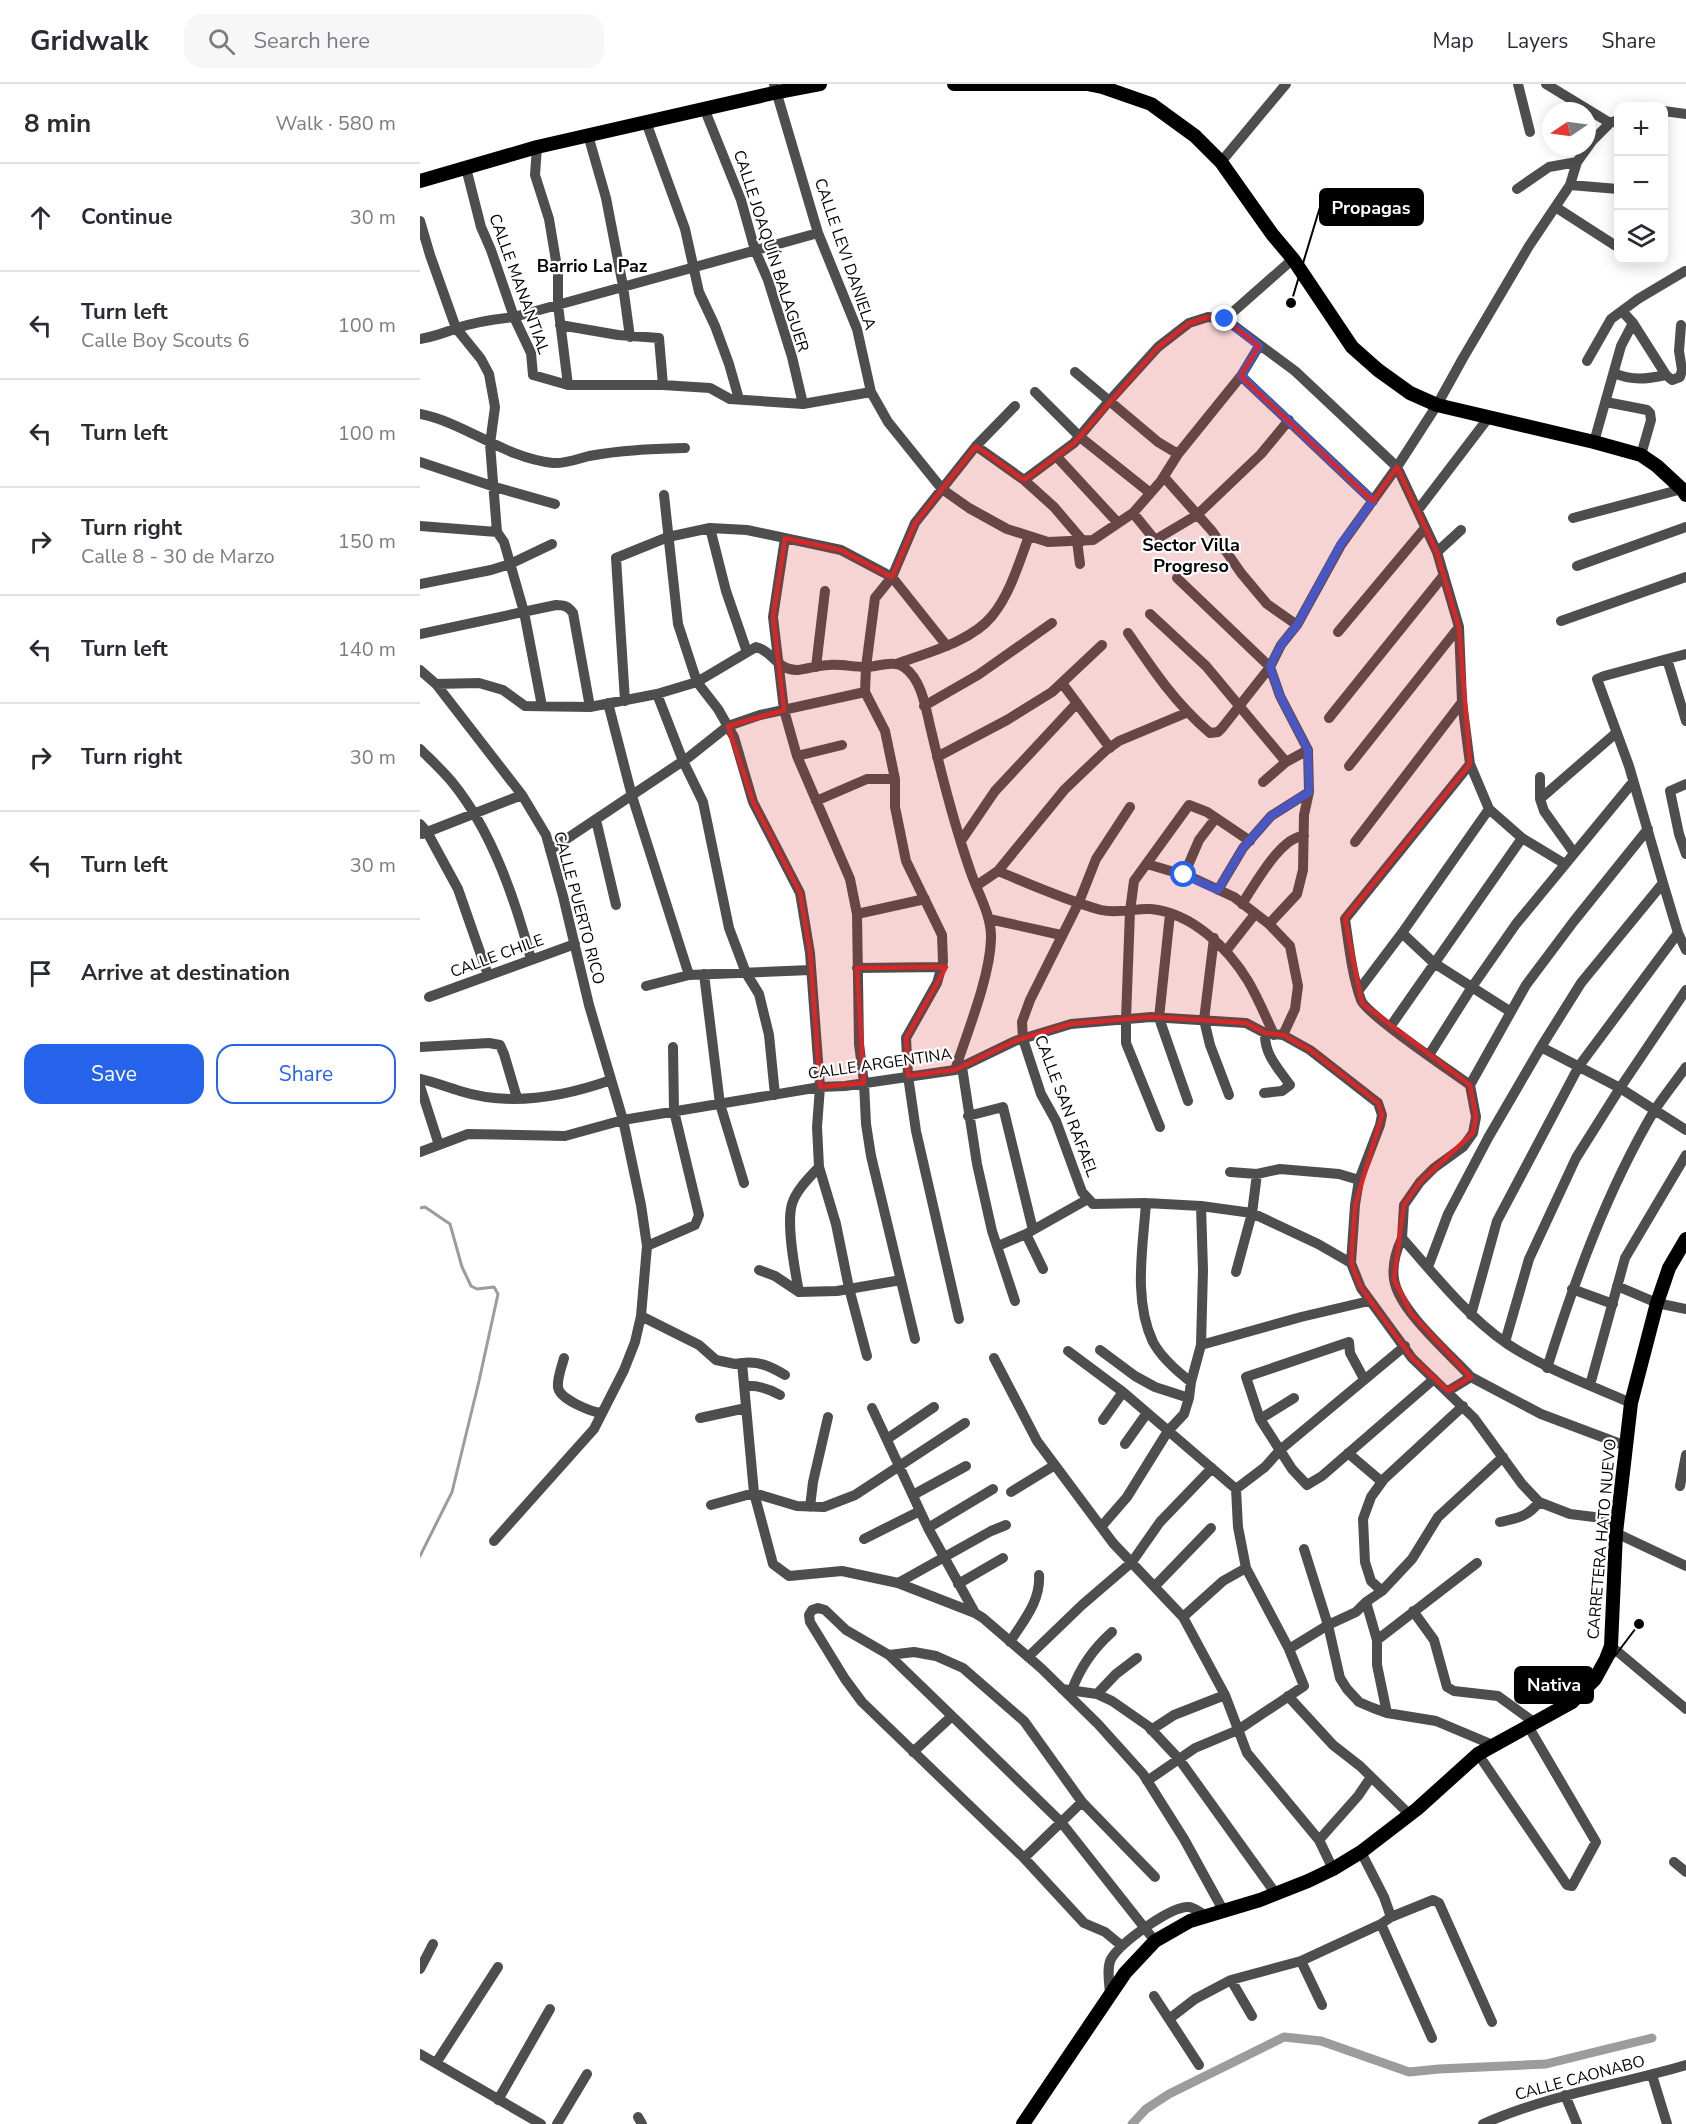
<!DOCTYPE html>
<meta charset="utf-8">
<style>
body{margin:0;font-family:"Nunito Sans",sans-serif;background:#f7f7f7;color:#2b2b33}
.controls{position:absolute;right:18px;top:18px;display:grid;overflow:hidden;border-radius:12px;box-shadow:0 3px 15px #0003}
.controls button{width:54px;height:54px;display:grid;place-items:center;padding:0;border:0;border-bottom:2px solid #e1e1e2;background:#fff;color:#2b2b33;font:30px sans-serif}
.compass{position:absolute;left:1122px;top:18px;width:54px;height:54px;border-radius:50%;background:#fff;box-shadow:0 3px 15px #0003;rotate:257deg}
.stop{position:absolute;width:18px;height:18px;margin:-14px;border:4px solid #2563eb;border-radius:50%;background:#fff}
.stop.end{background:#2563eb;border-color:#fff;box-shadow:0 2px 6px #0008}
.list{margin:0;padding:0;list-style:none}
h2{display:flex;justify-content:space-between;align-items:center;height:78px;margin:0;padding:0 24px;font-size:26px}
h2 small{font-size:20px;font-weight:400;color:#7c7c81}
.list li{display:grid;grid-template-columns:39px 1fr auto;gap:18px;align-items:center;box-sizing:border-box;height:108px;padding:0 24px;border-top:2px solid #e1e1e2}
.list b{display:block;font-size:22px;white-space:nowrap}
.list p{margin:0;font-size:20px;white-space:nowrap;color:#7c7c81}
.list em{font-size:20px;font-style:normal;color:#7c7c81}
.actions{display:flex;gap:12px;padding:18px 24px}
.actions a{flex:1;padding:14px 0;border:2px solid #2563eb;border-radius:18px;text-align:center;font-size:21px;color:#2563eb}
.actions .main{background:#2563eb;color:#fff}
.icon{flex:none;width:33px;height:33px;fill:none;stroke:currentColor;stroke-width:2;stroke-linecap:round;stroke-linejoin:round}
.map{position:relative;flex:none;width:1266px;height:2040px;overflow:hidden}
header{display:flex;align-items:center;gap:36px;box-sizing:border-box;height:84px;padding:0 30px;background:#fff;border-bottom:2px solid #e1e1e2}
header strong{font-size:28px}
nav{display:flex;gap:33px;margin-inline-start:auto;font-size:21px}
.search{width:420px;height:54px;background:#f7f7f7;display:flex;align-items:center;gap:15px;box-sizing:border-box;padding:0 21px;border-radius:18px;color:#7c7c81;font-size:22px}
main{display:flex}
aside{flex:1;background:#fff}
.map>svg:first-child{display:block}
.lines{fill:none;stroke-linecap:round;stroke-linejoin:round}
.stream{stroke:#9c9c9c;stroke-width:3}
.canal{stroke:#9c9c9c;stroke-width:9}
.minor{stroke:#4e4e4e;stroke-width:10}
.major{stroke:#000;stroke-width:14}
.route{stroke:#2563eb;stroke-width:8}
.marked{fill:#d62828;fill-opacity:0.2;stroke:#d62828;stroke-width:4.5;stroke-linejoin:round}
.labels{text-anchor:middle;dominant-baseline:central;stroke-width:4.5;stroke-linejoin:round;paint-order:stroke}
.street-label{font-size:16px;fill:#000;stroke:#fff}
.neighbourhood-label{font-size:18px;font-weight:bold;fill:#000;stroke:#fff}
.leader{fill:none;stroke:#000;stroke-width:2}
.callout-dot{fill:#000;stroke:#fff;stroke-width:2}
.callout{fill:#000;stroke:#000;stroke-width:2}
.callout-label{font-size:18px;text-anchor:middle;font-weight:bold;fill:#fff}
</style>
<header>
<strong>Gridwalk</strong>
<div class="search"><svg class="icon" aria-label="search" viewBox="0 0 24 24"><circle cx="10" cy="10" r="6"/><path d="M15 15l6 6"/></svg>Search here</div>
<nav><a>Map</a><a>Layers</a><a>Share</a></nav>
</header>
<main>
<aside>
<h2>8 min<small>Walk · 580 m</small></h2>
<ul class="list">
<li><svg class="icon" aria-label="ahead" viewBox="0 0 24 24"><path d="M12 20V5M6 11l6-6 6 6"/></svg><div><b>Continue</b></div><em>30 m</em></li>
<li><svg class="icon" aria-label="left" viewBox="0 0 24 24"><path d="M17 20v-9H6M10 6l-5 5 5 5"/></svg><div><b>Turn left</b><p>Calle Boy Scouts 6</p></div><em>100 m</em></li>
<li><svg class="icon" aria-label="left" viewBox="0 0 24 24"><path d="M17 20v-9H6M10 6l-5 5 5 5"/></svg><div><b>Turn left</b></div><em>100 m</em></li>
<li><svg class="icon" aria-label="right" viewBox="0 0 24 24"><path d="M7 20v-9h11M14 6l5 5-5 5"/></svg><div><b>Turn right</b><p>Calle 8 - 30 de Marzo</p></div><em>150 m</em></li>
<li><svg class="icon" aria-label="left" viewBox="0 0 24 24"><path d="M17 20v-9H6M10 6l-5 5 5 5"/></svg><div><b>Turn left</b></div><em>140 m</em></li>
<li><svg class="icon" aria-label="right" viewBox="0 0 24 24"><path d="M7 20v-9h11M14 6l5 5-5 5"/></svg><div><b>Turn right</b></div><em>30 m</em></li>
<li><svg class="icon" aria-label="left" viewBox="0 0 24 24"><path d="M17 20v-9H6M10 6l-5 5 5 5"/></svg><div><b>Turn left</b></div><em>30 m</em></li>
<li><svg class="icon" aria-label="arrive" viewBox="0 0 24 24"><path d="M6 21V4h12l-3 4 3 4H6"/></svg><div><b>Arrive at destination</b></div></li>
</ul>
<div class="actions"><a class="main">Save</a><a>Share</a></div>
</aside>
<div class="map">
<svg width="1266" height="2040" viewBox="0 0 1266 2040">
<rect width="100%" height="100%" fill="#fff"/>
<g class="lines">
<path class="stream" d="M0,1124l5,-1 25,17 12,43 9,19 6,3 17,-2 4,7 -19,87 -27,111 -32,64"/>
<path class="canal" d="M712,2040l14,-15 23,-15 115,-57 37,4 88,31 30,-3 107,-5 106,-26"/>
<path class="minor" d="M354,0l44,149 39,96 14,63 17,30 54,67 27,19 38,21 41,13 45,-2 40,-27 28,-32 17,-27 63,-78 18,-30
M1098,0l12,48
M1126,0l64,39
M284,24l37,92 14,50 13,30 24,77 11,47
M1244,27l22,3
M226,38l39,107 14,63 16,34 14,38 10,35
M168,51l18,63 17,88 7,51
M117,63l-2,28 14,44 9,54v32l10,80
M801,78l65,-78
M46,84l15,59 10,23 23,67 17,36 2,22 35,10h95l47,3 20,11 73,5 68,-12
M1150,101l48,4
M1097,105l32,-22 28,-5
M1137,124l59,38
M0,137l10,34 26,73 25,31 8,15 6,33 -5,37 7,88 7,10 20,70 18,94
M805,235l68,-60
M1213,239l33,52 6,5 8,-3 2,-7 -3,-19 2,-26
M140,241l58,10 41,3 4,47
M0,255c13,-2 24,-6 37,-11 18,-6 38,-9 57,-11l304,-84
M1167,277l24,-42 27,-20 47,-28
M655,288l83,70 20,12
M1194,289c18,8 33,6 52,2
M821,292l132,125
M615,308l45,45 69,55
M1186,318l41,8 3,3 1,7 -10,35
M0,330c46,9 84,44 133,49 12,1 24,-4 36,-7 31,-6 64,-7 96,-8
M1174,358l27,-96 12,-23 -11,-12
M556,362l48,34 30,27 29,34
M637,373l61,66
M0,378l75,25 60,17
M744,393l48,54 29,42 26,31 30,21
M604,396l50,-37 36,-43 48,-53 31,-24 19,-6 17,2 70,52 102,96 40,85 22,75 3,75 8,62 19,45 33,29 43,26
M244,411l14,129 19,58 21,27 16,28 19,65 47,91 10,60 10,134 -3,40 2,40 17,57 13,64 18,68
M998,426l71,-93
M713,429l22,27 42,-25 64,-61 28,-34
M1153,434l109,-29
M0,442l77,6
M290,444l16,63 21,61
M365,454l-12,79 11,93 13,46 53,123 7,35 2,130 5,39 2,41 5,32 44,183
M657,457l3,23
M1017,468l24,-22
M1157,482l109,-39
M757,494l93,89 10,29 28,54 1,42 -5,23 -1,55 -6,24 -28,30
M0,500l71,-14 19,-6 42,-20
M730,530l56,52 80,96
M1141,537l125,-44
M918,548l87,-104
M708,549c25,37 47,70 82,100l8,-1 4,-4 48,-61 11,-22 16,-20 44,-80 56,-78 40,-62 26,-47 66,-112 41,-61 7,-23 15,-21 18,-18 8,-3
M0,550l136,-29c8,0 12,1 17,8l17,94
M1266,570l-19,5 19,62
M476,580c30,-11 75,-22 96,-48 18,-22 27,-53 37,-80
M396,583l9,-76
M0,586l16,14 86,111 24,40 17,61 26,109 34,115 18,85 6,41 -6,70 -6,26 -11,28 -30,59 -100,112
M642,599l48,65
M16,600l43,-1 24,7 22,16 65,1 67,-13 40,-12 59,-35c17,4 21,24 42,23 10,-1 20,-5 31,-5 12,-1 24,2 36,2 12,0 30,-8 40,1 17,12 21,42 26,62 11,47 23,94 39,140 7,22 22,45 21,69 -1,38 -24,94 -36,131
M237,610l26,67 20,41 26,126 17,45 13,21 10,41 6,60
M205,617l-9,-143 52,-21 42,-9 37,2 94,20 51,27 55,69
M188,619l24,93 57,179
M504,622l54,-31 74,-52
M909,634l115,-143
M0,665c11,11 22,21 32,33 40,49 63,117 79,177
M377,672l45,-11
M517,673l70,-37 45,-28 50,-47
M1050,680l-125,155c4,27 7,56 16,81 5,14 91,72 109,85
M929,682l110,-139
M1120,693v22l4,12 30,42
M843,698l23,-20 22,-12
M1266,700l-16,7 9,43 7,20
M1120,715l76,-66
M396,717l51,-22h28
M710,723l-34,52 -17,43 -49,98 -8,22 1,17 18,55 15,27 26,71 11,12 53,-1 55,3 51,7 66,31 33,19
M176,736l20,85
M0,740l7,8 31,57 30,86
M2,750l100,-39
M541,757l34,-50 82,-88
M935,758l107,-140
M130,766l139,-93 39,-31 32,-11 105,-23
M727,780l44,13 43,20 35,27 21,22 8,40 -3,23 -12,26
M578,787c34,14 67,29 103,39 17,4 34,-2 50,-1 41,4 77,39 97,72 10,17 18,36 26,54
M764,791l15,-35 16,-21
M1243,799l15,50 8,17
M556,802l22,-15 67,-82 40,-38 14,-10 67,-28
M798,806l25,-42 28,-32 38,-24
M822,820c12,-18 39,-68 62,-68
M437,830l68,-15
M750,830l-11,104 29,83
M569,835l72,16
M982,849l32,30 77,49
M794,854l-10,82 6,25 19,50
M806,867l29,-37
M437,884l85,-1
M284,890l16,130 24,79
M226,902l43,-11 122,-5
M939,906l43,-57 87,-124
M9,913l146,-53
M970,943l132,-189
M0,963l69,-4 11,2 4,9 13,44
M1121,963l79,41 66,42
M1009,971l43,-68 44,-63 117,-142
M542,983l15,97 15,67 23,70
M0,995c14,3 26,8 40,12 50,16 103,6 151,-11
M0,1002l19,59
M844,1009l18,-2 8,-6c-12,-17 -26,-31 -25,-52
M548,1032l35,-9 30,123
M740,1043l-34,-84v-24l4,-108 4,-30 55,-76 18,7 43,29
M0,1068l48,-18 97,2 58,-16 197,-33 25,-1 110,-16 60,-29 56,-17 80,-7 95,6 19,10 18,2 27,15 68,53 4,12 -2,10 -21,55 -4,25 -4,58 10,25 51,70 62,60 48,66 17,18 31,12 48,6
M810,1088l27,2 23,-5 59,5 20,6
M726,1119c-3,44 -13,97 7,139 8,15 25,30 38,40
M606,1150l17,35
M982,1154c-6,13 -10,28 -8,41 4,31 56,75 77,98
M227,1162l48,-21 4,-10 -25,-104 -1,-64
M578,1162l28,-12 62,-35
M1008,1183l20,-53 40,-76 53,-91 40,-64 82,-100 -34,-117 -32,-87 7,-3 63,-17
M339,1186l16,6 24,16 38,-1 64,-11
M816,1188l16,-59 5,-39
M1197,1202l40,17 29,6
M1152,1205l41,15
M379,1208c-4,-21 -13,-68 -7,-88 4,-14 18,-27 27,-37
M1051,1231l26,-94 82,-155 99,-133
M221,1232l58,29 17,15 19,4 7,-1 12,130 19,71 16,12 53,-5 56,12 77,30 8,5 58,50 57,56 45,50 41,65 39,71
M539,1235l-43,-188 -8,-55 -2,-38 31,-55 6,-21 -1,-27 -36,-74 -11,-54v-28l-10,-48 -20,-39 1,-25 9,-69 17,-21 23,-54 61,-77 39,-40
M1085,1258l24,-83 47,-101 44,-70 66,-98
M781,1261l100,-28 68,-16
M680,1266l35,26 20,11 34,11
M648,1267l55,41 113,97 29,-22 15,-17 125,-104
M144,1274c-2,8 -7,20 -6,29 1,12 33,25 44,26
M574,1274l43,83 76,102 70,74 42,78 22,58 72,87 14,29
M322,1279c17,-2 28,3 43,12
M1127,1284c28,-89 60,-177 107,-257 10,-15 22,-30 32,-44
M944,1295l-14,-26 -1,-11 -103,35 14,42 32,50 15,16 15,-9 112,-97
M1170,1301l35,-127 61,-103
M324,1302c14,-1 24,2 36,9
M1028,1307l23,-14 70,37 85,32
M1211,1319c-43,-19 -86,-34 -125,-60 -40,-28 -72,-69 -104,-105l2,-33 16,-23 14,-14 29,-21 10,-14 3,-16 -6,-32 56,-100 48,-64 74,-92
M452,1324l56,120 47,85
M280,1334l46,-10
M840,1335l34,-21
M683,1336l20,-28
M467,1355l47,-32
M705,1360l22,-31
M928,1369l34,29
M1260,1402l6,-31
M591,1408l44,-27
M493,1411l53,-29
M291,1421l43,-12 43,13 27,1 31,-12 110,-72
M390,1423l3,-25 15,-65
M1080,1438c17,-4 28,-5 39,-20
M681,1443l26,-30 41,-66 16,-17 5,-16 2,-16 10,-37 2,-75 -2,-64
M508,1444l65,-39
M1196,1449l70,33
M444,1455l56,-28
M884,1465l24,76 12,53 7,11 12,13 14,6 14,5 49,8 57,24
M478,1499l93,-52 15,-6
M538,1500l45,-26
M735,1502l56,-58
M962,1507l-11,-10 -6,-19 -2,-43 8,-22 13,-18 79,-73
M946,1518l11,38v25l10,48
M993,1527l21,29 13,47 7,4 44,5 37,27
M763,1533l40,-36 23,-13
M957,1556l100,-77
M590,1558c13,-21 31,-41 29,-67
M1191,1562l75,63
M869,1565l39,-24 28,-13 10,-10 16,-11 30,-32 26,-42 65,-60
M469,1571l25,-3 22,4 27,12 61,53 58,81 73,75
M608,1573l54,-52 50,-43 28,-40 52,-54
M642,1605l35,5 15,7 36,25 31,33 97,135
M652,1606c8,-22 22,-42 40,-58
M677,1610l19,-20 21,-16
M868,1612l45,49 27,21 50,49
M731,1646l23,-15 51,-20
M493,1668l39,-36
M1058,1670l89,131 5,1 24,-44 -68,-116
M727,1697l48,-33 43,-18 66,-44 -15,-37 -43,-81 -8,-41 -2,-38
M899,1756l39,-44 13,-19
M604,1774l58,-56
M1254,1778l12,10
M971,1833l42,-17 6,3 53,119
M961,1840l51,114
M702,1862l-17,-14 -21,-9 -60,-65 -162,-156 -17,-23 -35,-57 -1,-7 3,-5 6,-2 7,2 21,20 43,25 63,61 109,106 94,119
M881,1877l21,44
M0,1885l13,-25
M811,1896l21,36
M734,1912l45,69
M690,1913c0,-12 -4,-28 1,-38 10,-17 60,-53 78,-52 6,1 12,6 17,9
M749,1935l26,-20 36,-19 70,-19 80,-37 10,-7 -7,-20 -23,-45
M0,1970l121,70
M16,1979l62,-96
M1232,1991l15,49
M1145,2011l12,29
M78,2016l52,-91
M218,2033l4,7
M137,2040l30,-50
M1063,2040c65,-29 135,-39 203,-59"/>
<path class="major" d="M534,0h133l15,3 49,17 44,32 26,26 51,72 21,25 59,88 26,23 32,23 27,12 157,37 47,13 16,11 25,23 4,6
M0,97l117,-34 241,-55 42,-8
M603,2040l102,-151 30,-32 35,-20 70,-21 48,-19 25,-12 28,-17 56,-43 61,-55 94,-52 23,-23 11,-20 5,-13 5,-113 15,-130 26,-100 12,-35 17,-29"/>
</g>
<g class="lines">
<path class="route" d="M764,791l34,15 25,-42 28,-32 38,-24 -1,-42 -28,-54 -10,-30 11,-21 16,-20 44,-81 32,-43 -132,-125 18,-30 -34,-27"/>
</g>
<path class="marked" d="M788,233l17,2 34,27 -18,30 132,125 24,-34 40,85 22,75 11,137 -125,155 17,84 108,82 6,32 -3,16 -53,49 -16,23 -10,74 17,34 60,64 -23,14 -36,-33 -51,-70 -10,-25 4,-58 27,-90 -4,-12 -68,-53 -27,-15 -18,-2 -19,-10 -95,-6 -80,7 -56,17 -60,29 -47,6 -2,-38 40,-71 -89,1 7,115 -44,4 -10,-134 -10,-60 -47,-91 -25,-76 56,-16 -11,-93 12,-79 56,12 51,27 23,-54 61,-77 48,34 50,-37 84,-96 31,-24z"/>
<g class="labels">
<g class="street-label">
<text transform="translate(351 167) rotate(72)">CALLE JOAQUÍN BALAGUER</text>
<text transform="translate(425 170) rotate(71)">CALLE LEVI DANIELA</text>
<text transform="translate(99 200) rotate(70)">CALLE MANANTIAL</text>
<text transform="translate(159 824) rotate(75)">CALLE PUERTO RICO</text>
<text transform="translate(77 872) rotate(-20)">CALLE CHILE</text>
<text transform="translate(460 980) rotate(-8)">CALLE ARGENTINA</text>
<text transform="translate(646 1022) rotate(69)">CALLE SAN RAFAEL</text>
<text transform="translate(1182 1455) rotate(-85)">CARRETERA HATO NUEVO</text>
<text transform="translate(1160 1994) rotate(-15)">CALLE CAONABO</text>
</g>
<g class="neighbourhood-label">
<text x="172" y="182">Barrio La Paz</text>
<text x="771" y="461">Sector Villa<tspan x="771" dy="21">Progreso</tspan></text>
</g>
</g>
<path class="leader" d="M871 219L900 123M1219 1540L1173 1601"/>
<g class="callout-dot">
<circle cx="871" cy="219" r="6"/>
<circle cx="1219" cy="1540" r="6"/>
</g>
<g class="callout">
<rect x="900" y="105" width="103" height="36" rx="6"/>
<rect x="1095" y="1583" width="78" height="36" rx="6"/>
</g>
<g class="callout-label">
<text x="951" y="130">Propagas</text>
<text x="1134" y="1607">Nativa</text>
</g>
</svg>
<div class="controls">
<button>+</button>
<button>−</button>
<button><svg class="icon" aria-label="layers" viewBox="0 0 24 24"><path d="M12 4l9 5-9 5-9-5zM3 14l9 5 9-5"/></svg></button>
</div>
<svg class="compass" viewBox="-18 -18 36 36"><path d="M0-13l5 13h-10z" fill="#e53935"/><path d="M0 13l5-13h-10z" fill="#7c7c81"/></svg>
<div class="stop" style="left:764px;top:791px"></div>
<div class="stop end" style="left:805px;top:235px"></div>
</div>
</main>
